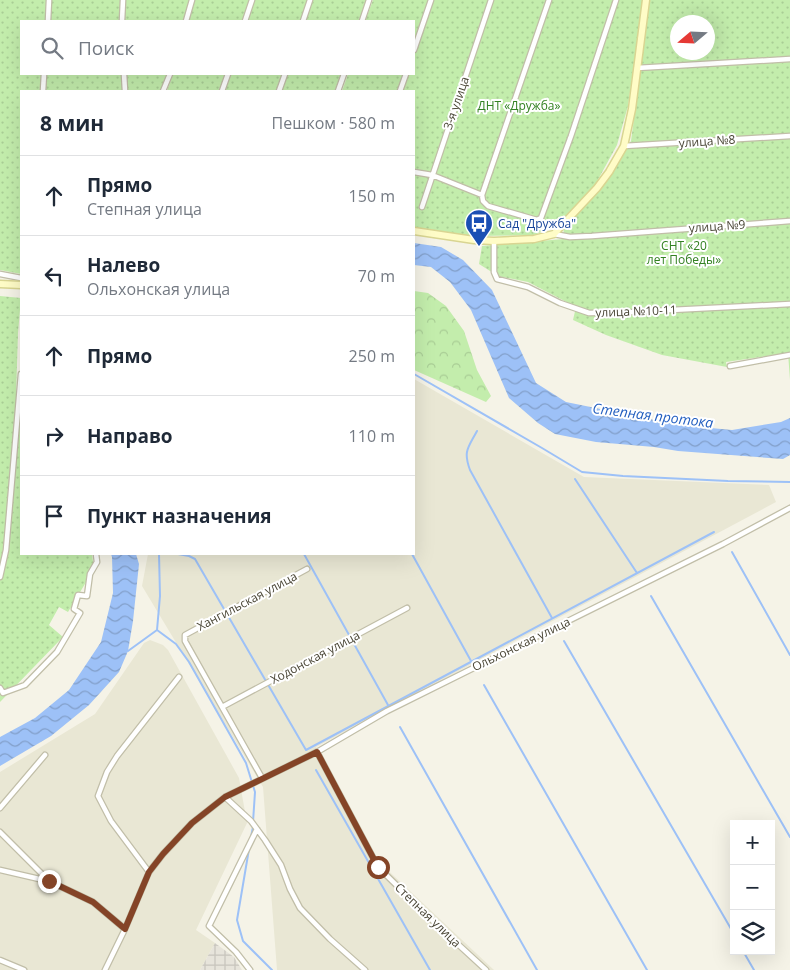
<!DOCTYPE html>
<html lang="ru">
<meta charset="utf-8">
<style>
body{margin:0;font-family:"Open Sans",sans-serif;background:#f6f6f7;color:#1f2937}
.controls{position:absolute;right:15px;bottom:15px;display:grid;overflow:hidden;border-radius:0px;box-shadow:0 5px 20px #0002}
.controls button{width:45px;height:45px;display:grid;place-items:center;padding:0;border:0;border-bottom:1px solid #e0e1e3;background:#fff;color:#1f2937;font:25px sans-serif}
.compass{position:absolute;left:670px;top:15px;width:45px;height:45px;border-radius:50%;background:#fff;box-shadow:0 5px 20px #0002;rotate:251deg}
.stop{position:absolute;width:15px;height:15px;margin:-11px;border:4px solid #844427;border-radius:50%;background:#fff}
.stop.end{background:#844427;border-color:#fff;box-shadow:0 1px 5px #0008}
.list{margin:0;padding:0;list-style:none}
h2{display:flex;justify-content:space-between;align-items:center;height:65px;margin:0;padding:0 20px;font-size:21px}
h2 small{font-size:16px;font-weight:400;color:#747a83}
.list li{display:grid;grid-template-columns:32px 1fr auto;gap:15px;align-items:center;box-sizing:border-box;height:80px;padding:0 20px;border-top:1px solid #e0e1e3}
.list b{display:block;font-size:19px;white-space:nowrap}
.list p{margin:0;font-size:16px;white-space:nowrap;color:#747a83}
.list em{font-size:16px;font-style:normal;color:#747a83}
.icon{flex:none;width:28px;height:28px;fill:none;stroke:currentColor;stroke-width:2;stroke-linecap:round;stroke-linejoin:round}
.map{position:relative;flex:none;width:790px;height:970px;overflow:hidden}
.search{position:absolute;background:#fff;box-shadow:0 5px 20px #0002;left:20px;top:20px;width:395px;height:55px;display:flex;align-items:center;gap:12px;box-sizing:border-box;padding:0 18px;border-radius:0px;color:#747a83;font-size:19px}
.panel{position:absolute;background:#fff;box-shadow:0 5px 20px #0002;left:20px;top:90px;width:395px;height:465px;border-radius:0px}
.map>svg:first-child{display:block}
.residential{fill:#e9e7d4}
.industrial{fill:url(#industrial-grid)}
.forest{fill:url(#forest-crowns)}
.garden{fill:url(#garden-dots);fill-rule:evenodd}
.water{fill:url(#water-waves)}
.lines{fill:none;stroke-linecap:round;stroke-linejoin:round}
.stream{stroke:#9dc1f7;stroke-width:2}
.street-casing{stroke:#c1bea8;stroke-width:7}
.secondary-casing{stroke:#d9d592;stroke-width:9}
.street{stroke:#fff;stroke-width:4.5}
.secondary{stroke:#fffcc7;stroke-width:6}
.route{stroke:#844427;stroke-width:6}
.labels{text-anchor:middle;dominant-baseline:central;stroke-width:4;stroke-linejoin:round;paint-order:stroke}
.street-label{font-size:12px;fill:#494535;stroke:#fff}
.park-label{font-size:12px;fill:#338122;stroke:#fff}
.transit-label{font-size:12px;fill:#164399;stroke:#fff;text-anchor:start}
.water-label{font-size:14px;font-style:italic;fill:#235fc0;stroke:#fff}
</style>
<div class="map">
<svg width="790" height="970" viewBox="0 0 790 970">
<defs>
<pattern id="industrial-grid" width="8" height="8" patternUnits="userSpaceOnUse" patternTransform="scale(1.25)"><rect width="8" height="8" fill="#e7e4db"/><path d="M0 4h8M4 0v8" fill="none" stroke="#c8c5bd"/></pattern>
<pattern id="forest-crowns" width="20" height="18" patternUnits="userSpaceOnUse" patternTransform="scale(1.25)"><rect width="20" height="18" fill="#c3edac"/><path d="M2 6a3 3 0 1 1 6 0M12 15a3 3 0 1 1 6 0" fill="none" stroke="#a9cd95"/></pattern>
<pattern id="garden-dots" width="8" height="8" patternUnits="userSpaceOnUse" patternTransform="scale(1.25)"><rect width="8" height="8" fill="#c3edac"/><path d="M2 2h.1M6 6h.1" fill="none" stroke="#a9cd95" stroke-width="1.8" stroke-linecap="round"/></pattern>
<pattern id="water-waves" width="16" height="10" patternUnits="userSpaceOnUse" patternTransform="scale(1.25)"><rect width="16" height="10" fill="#9dc1f7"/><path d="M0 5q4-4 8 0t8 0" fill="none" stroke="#829fc9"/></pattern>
</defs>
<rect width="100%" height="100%" fill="#f5f3e7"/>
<path class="residential" d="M414,379l170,98 185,8 7,17 -460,245 62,114 116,109h-217l-14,-183 -121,-201 6,-32h266z
M150,640l13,5 5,5 71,128 8,45 -51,107 19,13 -15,27h-200v-198l95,-58 49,-71z"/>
<path class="industrial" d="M215,943l19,14 8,13h-42z"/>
<path class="forest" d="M414,291l14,2 18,13 18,25 13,39 14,26 -5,6 -72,-32z"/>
<path class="garden" d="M0,0h190l-7,21h-162v53h146l-7,17h-139v183l-21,-4z
M195,0h171l-7,21h-170z
M373,0h270l-15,106 -11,39 -23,42 -38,39 -22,9 -61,1 -59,-9v-136h-72l6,-17h66v-53h-49z
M650,0h140v380l-2,-27 -62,9 1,5 -65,-12 -56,-20 -33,-15 3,-13 -48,-25 -30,-6 -19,-12 3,-18 81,-7 1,-12 36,-38 31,-48zM678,22h30v30h-30z
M173,74h168l-6,17h-168z
M0,296l21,2 -3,35 -2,62 5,1v158h71l2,15 -26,43 -9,-5 -10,18 14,12 -63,65z"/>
<path class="water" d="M414,243l27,4 22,13 29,30 44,93 30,19 113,23 53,5 49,-8 9,-4v37l-7,4 -105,-8 -24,-4 -58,-5 -41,-8 -17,-11 -29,-25 -38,-88 -21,-28 -19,-15 -17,-2z
M111,554h25l3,10 -6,57 -5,30 -9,21 -30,33 -38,31 -51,30v-29l35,-19 34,-28 32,-48 12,-49 -1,-36z"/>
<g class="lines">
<path class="stream" d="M414,374l128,74 40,24 41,4 105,5 62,1
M477,431c-9,17 -14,20 -7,39l82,148
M575,479l62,94
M732,552l58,103
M178,554l11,2 6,3 111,191 408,-218
M304,554l84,151
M412,554l59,107
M651,596l139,241
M157,630l19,14 13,18 57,101 9,29 -2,30
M564,641l170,293
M128,651l29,-21 3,-34 -1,-42
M484,685l163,285
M400,727l137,243
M316,770l114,200
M251,837l2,-10
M249,849l-12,71 6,21 29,29
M743,951l11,19"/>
<g class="street-casing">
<path id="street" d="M48,21l1,-21
M122,21l1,-21
M186,21l6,-21
M245,21l7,-21
M303,21l7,-21
M362,21l7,-21
M414,50l17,-50
M637,68l153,-9
M124,74l1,17
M43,91l1,-17
M163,91l7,-17
M222,91l6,-17
M279,91l6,-17
M338,91l6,-17
M400,91l6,-17
M624,146l166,-10
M414,172l18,3 50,20 1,6 5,5 49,14 4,-2 30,-82 45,-136
M482,195l67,-195
M422,207l69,-207
M554,234l16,3 22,-1 198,-15
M494,241v31l3,7 31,8 32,16 29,10 43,-1 158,-8
M0,274l21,4
M730,366l60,-11
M0,577l6,-27 15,-176
M0,688l3,5 22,-8 32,-33 23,-39 -6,-4 4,-14 9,1 3,-22 7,-12 -1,-8
M222,707l185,-99
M317,752l61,115 59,58 49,45
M262,778l-77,-137v-6l122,-66
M225,797l26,24 14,19 16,25 9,24 10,19 30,31 35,31
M0,808l45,-53
M0,832l49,49 44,21 32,27 -20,41
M0,870l48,11
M149,872l-38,-51 -13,-25 9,-24 10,-16 62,-79
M125,929l24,-57 14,-18 29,-31 33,-26 92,-45 70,-41 336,-167 67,-36
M0,960l24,10
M250,970l-14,-18 -27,-26 48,-97"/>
</g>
<g class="secondary-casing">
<path id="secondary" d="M414,231l60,9 20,1 40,-2 20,-5 43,-46 12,-16 15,-26 8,-37 14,-109
M0,284l21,1"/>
</g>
<use href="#street" class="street"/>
<use href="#secondary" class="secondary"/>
</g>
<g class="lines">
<path class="route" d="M49,881l44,21 32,27 24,-57 14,-18 29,-31 33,-26 92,-45 61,115"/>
</g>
<defs>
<g id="bus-pin" transform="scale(1.4375)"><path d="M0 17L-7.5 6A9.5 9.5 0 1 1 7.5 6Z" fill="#1a4fb4" stroke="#fff"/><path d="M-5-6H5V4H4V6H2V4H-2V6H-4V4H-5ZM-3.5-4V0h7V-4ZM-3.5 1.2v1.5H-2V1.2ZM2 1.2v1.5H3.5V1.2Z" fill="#fff"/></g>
</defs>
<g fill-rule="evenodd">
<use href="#bus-pin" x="479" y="223"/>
</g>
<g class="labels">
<g class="street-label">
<text transform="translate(456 103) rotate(-71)">3-я улица</text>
<text transform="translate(707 141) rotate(-4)">улица №8</text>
<text transform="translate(717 226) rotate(-4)">улица №9</text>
<text transform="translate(636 311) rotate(-2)">улица №10-11</text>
<text transform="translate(247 601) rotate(-28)">Хангильская улица</text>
<text transform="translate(521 644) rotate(-26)">Ольхонская улица</text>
<text transform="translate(315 657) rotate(-28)">Ходонская улица</text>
<text transform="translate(428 915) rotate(44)">Степная улица</text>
</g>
<g class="park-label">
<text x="519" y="105">ДНТ «Дружба»</text>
<text x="684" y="245">СНТ «20<tspan x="684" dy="14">лет Победы»</tspan></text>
</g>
<g class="transit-label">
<text x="498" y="223">Сад "Дружба"</text>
</g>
<g class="water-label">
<text transform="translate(653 415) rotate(7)">Степная протока</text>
</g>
</g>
</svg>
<div class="controls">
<button>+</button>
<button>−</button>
<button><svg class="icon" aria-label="layers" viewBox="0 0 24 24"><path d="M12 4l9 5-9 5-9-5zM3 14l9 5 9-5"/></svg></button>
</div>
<svg class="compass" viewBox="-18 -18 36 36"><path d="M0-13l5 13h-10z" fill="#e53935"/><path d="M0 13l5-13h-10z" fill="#747a83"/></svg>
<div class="stop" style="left:378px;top:867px"></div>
<div class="stop end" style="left:49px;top:881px"></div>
<div class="search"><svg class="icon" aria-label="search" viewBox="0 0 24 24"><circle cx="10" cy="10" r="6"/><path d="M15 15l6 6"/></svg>Поиск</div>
<section class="panel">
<h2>8 мин<small>Пешком · 580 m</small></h2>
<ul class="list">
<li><svg class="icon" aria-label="ahead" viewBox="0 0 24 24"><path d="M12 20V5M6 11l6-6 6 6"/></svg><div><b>Прямо</b><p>Степная улица</p></div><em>150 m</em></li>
<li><svg class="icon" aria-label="left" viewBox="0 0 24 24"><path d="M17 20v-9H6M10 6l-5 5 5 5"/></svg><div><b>Налево</b><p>Ольхонская улица</p></div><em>70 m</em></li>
<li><svg class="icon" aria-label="ahead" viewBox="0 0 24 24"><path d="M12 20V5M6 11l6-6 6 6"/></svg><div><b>Прямо</b></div><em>250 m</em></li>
<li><svg class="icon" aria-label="right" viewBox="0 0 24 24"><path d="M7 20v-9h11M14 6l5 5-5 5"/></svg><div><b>Направо</b></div><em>110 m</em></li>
<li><svg class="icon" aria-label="arrive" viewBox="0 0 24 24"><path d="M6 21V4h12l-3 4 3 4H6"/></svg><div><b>Пункт назначения</b></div></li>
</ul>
</section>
</div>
